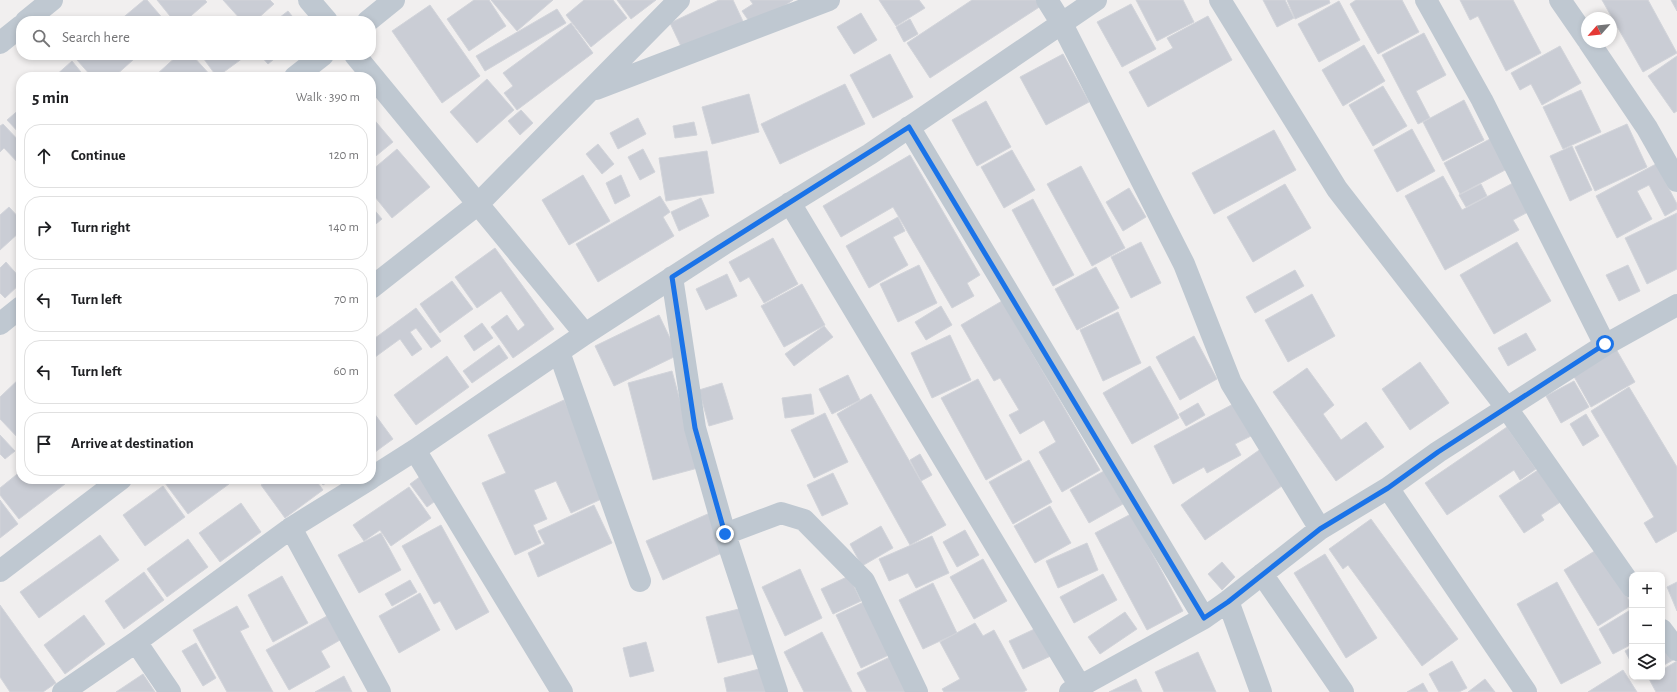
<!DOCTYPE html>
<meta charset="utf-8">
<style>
body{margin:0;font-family:"Alegreya Sans",sans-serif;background:#f2f2f2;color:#202124}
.controls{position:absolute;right:12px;bottom:12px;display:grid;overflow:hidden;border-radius:8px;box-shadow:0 2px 6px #0003}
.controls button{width:36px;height:36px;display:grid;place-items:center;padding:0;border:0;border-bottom:1px solid #e0e0e0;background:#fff;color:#202124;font:20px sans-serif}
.compass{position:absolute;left:1581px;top:12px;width:36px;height:36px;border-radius:50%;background:#fff;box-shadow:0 2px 6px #0003;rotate:243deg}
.stop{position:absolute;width:12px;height:12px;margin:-9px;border:3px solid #1a73e8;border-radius:50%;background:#fff}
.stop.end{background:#1a73e8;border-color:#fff;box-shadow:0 1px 4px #0008}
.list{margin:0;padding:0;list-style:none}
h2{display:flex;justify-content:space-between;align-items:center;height:52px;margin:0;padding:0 16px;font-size:17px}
h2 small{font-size:13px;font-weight:400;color:#757577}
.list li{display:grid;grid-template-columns:26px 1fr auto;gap:12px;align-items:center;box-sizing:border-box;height:64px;margin:0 8px 8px;padding:0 8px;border:1px solid #e0e0e0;border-radius:16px}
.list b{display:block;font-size:15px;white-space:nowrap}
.list em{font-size:13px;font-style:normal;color:#757577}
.icon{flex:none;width:22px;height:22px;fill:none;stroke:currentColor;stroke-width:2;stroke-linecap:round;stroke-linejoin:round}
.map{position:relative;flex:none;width:1677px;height:692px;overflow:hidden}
.search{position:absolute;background:#fff;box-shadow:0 2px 6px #0003;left:16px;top:16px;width:360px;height:44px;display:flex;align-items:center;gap:10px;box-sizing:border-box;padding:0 14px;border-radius:16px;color:#757577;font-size:15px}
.panel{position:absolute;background:#fff;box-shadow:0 2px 6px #0003;left:16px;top:72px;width:360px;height:412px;border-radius:16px}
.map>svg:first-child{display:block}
.building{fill:#cacdd5;stroke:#d2d4da}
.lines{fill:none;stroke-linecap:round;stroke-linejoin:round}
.minor{stroke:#bfc8d1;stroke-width:22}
.route{stroke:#1a73e8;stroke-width:5}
</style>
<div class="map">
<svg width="1677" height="692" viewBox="0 0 1677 692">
<rect width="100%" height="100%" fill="#f1efef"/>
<path class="building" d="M144,0h3l18,21h-46z
M157,0h48l2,2 -22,19h-11z
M223,0h47l4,4 -19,17h-13z
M474,0h15l17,26 -37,25 -22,-32z
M491,0h62l-36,31z
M584,0h29l14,18 -36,29 -25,-32z
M617,0h39l-25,19z
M719,0h14l15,32 -60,29 -18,-38z
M750,0h43l-40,27 -11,-16 11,-7z
M879,0h40l6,8 -29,18z
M972,0h70l2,4 -114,74 -23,-35z
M1136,0h47l11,22 -37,19z
M1263,0h22l9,18 -17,9z
M1287,0h42l1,3 -35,16z
M1356,0h46l17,32 -41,22 -28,-50z
M1460,0h53l28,53 -35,18 -28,-55 -8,4z
M1602,0h46l29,53 -34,19z
M1671,0h6v11z
M1339,1l21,39 -41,22 -21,-38z
M1131,4l25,45 -34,18 -25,-45z
M430,5l50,71 -38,27 -50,-72z
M557,9l9,14 -81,48 -9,-15z
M288,11l8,10h-21z
M861,13l16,27 -23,14 -17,-27z
M1208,16l24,44 -84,47 -19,-35 44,-24 -6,-10z
M910,19l8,15 -14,8 -8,-15z
M571,23l22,30 -76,57 -13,-17 9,-7 -10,-13z
M1424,33l22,42 -30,16 14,27 -12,6 -36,-69z
M1364,45l21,36 -42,25 -21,-36z
M1560,46l21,37 -39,22 -11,-21 -11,6 -9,-17z
M890,54l23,43 -40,21 -23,-43z
M1063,54l26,48 -43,23 -26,-48z
M83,55h48l3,4 -20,18h-22l-15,-17z
M178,55h14l20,22h-54l-2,-2z
M201,55h46l-30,22z
M260,55h19l-11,9z
M1677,56v55l-3,2 -26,-37z
M72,61l13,16h-31z
M487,79l27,31 -37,33 -27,-31z
M845,84l20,40 -85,40 -19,-40z
M1383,86l24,40 -34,20 -24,-41z
M1581,90l20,42 -38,17 -20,-42z
M749,94l10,38 -47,12 -10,-37z
M1464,100l20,40 -41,21 -20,-39z
M986,101l25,46 -34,19 -25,-46z
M21,108v27l-14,-15z
M521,110l12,13 -13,12 -12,-14z
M371,116l22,26 -22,18z
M638,118l8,16 -28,15 -8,-16z
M694,122l3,13 -22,3 -2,-12z
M3,124l18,19v23l-17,-18 -4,4v-26z
M1627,124l20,43 -52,24 -20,-44z
M1412,129l23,42 -38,21 -23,-42z
M1274,130l22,40 -82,44 -22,-41z
M1492,138l15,31 -47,25 -16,-31z
M598,144l16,20 -12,10 -16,-20z
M1572,146l20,44 -22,11 -20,-45z
M397,149l33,38 -38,31 -21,-26v-21z
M643,149l12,23 -15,8 -12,-23z
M1012,150l23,40 -31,18 -23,-41z
M707,151l7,42 -48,8 -7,-43z
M910,155l70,120 -13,8 7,13 -22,12 -59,-101 -52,30 -18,-31z
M1656,164l21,40v5l-12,7 -16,-31 -12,6 15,28 -35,19 -21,-42z
M1081,166l44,82 -33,18 -45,-82z
M583,175l27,46 -41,24 -27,-45z
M621,175l9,21 -15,8 -9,-21z
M1443,176l19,34 53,-28 15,29 -17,9 6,10 -74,40 -40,-74z
M1285,184l26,44 -58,34 -26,-45z
M1481,184l6,12 -21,11 -7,-12z
M1129,188l17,29 -23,14 -17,-29z
M660,196l10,16 -7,5 11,19 -76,46 -22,-38z
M701,198l8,18 -30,15 -8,-19z
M1033,199l41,76 -21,11 -41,-76z
M371,206l11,13 -11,9z
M9,207l12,13v11l-21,19v-35z
M1677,213v56l-30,15 -22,-46z
M898,217l7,14 -12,6 15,28 -39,23 -23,-42z
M773,238l25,46 -34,19 -15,-26 -9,5 -11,-20z
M1141,242l20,41 -30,15 -20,-41z
M1517,242l34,59 -57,33 -34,-59z
M495,248l59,81 -41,29 -22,-31 16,-12 11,16 7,-6 -24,-34 -24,17 -22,-31z
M6,262l15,17v4l-16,15 -5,-5v-25z
M919,265l18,38 -39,19 -18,-38z
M1628,265l12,26 -21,10 -13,-26z
M1096,267l23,41 -42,22 -22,-41z
M1295,270l9,16 -49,27 -9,-16z
M727,274l10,22 -31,14 -10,-21z
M452,281l21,28 -33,24 -20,-29z
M802,284l23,41 -41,22 -23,-41z
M1312,294l23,42 -47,26 -23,-42z
M1002,301l98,169 -38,22 -23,-40 17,-10 -12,-22 -24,14 -11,-19 10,-5 -19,-32 -6,3 -33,-56z
M941,306l11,19 -26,15 -11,-18z
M416,308l25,33 -10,7 -15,-20 -6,4 12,17 -10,7 -12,-17 -29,21v-19z
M1118,312l23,51 -38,18 -23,-51z
M659,315l19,40 -64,31 -19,-40z
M482,323l11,15 -19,13 -10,-15z
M824,326l9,11 -39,29 -9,-12z
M1526,333l10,17 -28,16 -10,-18z
M950,335l21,45 -39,18 -21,-45z
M1194,336l23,43 -37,21 -24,-43z
M499,345l9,13 -36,25 -9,-12z
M1616,349l19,33 -44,25 -19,-34z
M447,356l22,31 -53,38 -22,-30z
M1420,362l29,41 -39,27 -28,-41z
M1150,366l29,52 -47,26 -29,-51z
M1307,368l27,37 -11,9 18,26 25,-18 18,25 -48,34 -63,-89z
M672,371l26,97 -45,12 -25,-97z
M848,375l12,25 -28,14 -13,-25z
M21,377v64l-21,-22v-22z
M978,379l44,81 -36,20 -45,-82z
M1574,381l15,26 -28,16 -15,-27z
M722,383l11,36 -24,7 -10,-36z
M1629,387l48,80v64l-21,12 -12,-20 10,-6 -63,-106z
M811,394l3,20 -29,4 -3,-20z
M871,394l75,131 -36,20 -73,-131z
M564,400l44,96 -37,17 -15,-32 -22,9 13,29 -14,6 8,18 -26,12 -33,-72 24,-10 -18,-38z
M1237,402l18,32 -20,10 6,11 -34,18 -3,-6 -31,17 -19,-38z
M1198,403l7,12 -19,11 -7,-12z
M371,409l22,30 -22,16z
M825,413l23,49 -34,16 -23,-48z
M1586,414l13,22 -16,10 -13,-22z
M1507,427l29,42 -16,11 -6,-10 -67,45 -22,-32z
M0,435l15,16 -10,8 -5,-5z
M1265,446l24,35 -84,59 -24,-35z
M920,454l12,21 -11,6 -11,-21z
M1029,460l23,42 -39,22 -24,-42z
M1541,468l21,33 -21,14 3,5 -20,13 -25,-37z
M21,471v8h40l4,5 -46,35 -19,-24v-7z
M1104,471l19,33 -34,19 -19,-33z
M833,473l15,31 -26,12 -15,-31z
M421,476l17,23 -11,8 -17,-23z
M170,479h55l4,5 -41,30 -23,-31z
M270,479h45l8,11 -38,28 -24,-33z
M319,479h13l-9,6z
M163,486l22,31 -40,29 -22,-31z
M409,487l22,31 -40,28 -11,-16 -16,11 -11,-16z
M0,500l18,24 -18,14z
M241,503l20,29 -41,30 -21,-29z
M594,505l18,38 -74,34 -10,-24 17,-9 -7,-13z
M1050,506l21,37 -36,20 -21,-37z
M710,513l16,38 -63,29 -17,-39z
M1131,514l52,97 -36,19 -52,-97z
M1371,519l87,120 -36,27 -74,-101 -5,4 -14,-20z
M441,525l48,87 -33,18 -16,-29 -6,3 -32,-58z
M881,526l12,22 -31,18 -12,-22z
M965,530l14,25 -22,12 -14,-25z
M381,533l20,37 -42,23 -21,-38z
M100,535l19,25 -80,58 -19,-26z
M932,536l17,37 -33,15 -8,-15 -19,8 -10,-22z
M188,539l20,28 -41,30 -20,-28z
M1087,543l11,27 -40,18 -12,-27z
M1598,549l34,56 -34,21 -34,-56z
M1325,554l52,84 -31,20 -52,-85z
M983,559l24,42 -33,18 -24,-42z
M1222,562l13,15 -13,13 -14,-16z
M800,569l22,49 -37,18 -23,-49z
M144,572l20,28 -40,29 -19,-28z
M1103,574l14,26 -43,23 -14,-26z
M282,576l26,47 -35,19 -25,-47z
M849,576l12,25 -28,13 -12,-25z
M410,580l7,12 -25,14 -7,-12z
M1557,582l44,81 -40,21 -44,-80z
M1677,582v29l-10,-24z
M933,583l24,50 -34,16 -24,-49z
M420,593l20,37 -41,23 -20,-37z
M866,601l25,53 -30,14 -25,-53z
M0,605l56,78 -13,9h-33l-10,-15z
M237,606l12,21 -9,4 33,61h-46l-34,-62z
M747,607l11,46 -40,10 -12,-46z
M1632,609v35l-19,10 -14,-25z
M1125,612l12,17 -37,25 -12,-17z
M84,615l21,29 -40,30 -21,-29z
M327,616l13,24 -19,11 9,16 -41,23 -23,-40z
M975,623l8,13 11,-6 33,60 -4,2h-79l-2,-3 18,-10 -20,-37z
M1043,625l14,28 -34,16 -14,-28z
M822,632l30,60h-48l-20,-40z
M1662,634l13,25 -13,7z
M646,642l8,29 -24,6 -7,-29z
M196,643l20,35 -13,8 -21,-35z
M1632,647v17l-7,-13z
M1198,652l18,40h-52l-9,-20z
M892,656l18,36h-43l-10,-19z
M1452,661l15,27 -8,4h-20l-10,-18z
M1677,661v31h-21l-8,-15h14v-7z
M763,668l7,24h-43l-3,-14z
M1623,670l14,22h-49z
M143,674l12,18h-39z
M344,676l8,16h-37z
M1136,679l6,13h-33z
M1485,679l10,13h-27z
M1423,683l5,9h-21z"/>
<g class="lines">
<path class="minor" d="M309,0l18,21
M1047,0l15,24 122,240 47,119 89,146
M1220,0l117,189 169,218 126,180
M1426,0l56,100 123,245
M1560,0l27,39
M26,21l26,-21
M368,21l26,-21
M1589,42l58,86 30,53
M0,43l21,-17
M355,55l230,279
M295,77l28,-22
M596,89l233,-89
M909,127l295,491
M790,203l290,483
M672,277l23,151 30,106 52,158
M371,288l107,-84 201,-204
M0,324l21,-17
M559,352l81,229
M415,450l147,242
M371,478l44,-28 170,-116 139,-90 146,-90 226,-154
M1388,488l138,204
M291,528l89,164
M725,534l56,-21 23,7 60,61 53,111
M0,571l121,-92
M1262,574l81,118
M1228,601l33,91
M1662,630l15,20
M136,642l34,50
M63,692l73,-50 155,-114 79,-49
M1070,692l134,-74 24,-17 92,-72 68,-41 50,-36 167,-107 72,-40"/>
</g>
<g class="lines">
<path class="route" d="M725,534l-30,-106 -23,-151 237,-150 295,491 24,-16 92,-73 68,-41 50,-36 167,-108"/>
</g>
</svg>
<div class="controls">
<button>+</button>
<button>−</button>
<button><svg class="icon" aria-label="layers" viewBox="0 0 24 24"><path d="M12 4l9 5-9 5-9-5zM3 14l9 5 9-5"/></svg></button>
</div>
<svg class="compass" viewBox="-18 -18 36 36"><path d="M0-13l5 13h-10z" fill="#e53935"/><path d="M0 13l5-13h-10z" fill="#757577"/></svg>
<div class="stop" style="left:1605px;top:344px"></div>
<div class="stop end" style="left:725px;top:534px"></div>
<div class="search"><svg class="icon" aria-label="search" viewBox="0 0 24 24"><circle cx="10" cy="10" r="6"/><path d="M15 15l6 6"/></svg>Search here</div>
<section class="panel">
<h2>5 min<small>Walk · 390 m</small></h2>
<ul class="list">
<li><svg class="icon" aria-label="ahead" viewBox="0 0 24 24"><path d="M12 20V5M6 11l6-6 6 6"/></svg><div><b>Continue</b></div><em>120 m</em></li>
<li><svg class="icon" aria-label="right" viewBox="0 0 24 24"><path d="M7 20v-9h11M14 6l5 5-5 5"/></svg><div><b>Turn right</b></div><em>140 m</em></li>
<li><svg class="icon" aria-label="left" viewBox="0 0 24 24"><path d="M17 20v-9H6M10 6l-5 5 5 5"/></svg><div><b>Turn left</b></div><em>70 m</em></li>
<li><svg class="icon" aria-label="left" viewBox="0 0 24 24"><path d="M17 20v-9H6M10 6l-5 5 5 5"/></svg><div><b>Turn left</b></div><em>60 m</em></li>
<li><svg class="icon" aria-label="arrive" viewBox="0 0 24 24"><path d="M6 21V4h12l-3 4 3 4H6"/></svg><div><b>Arrive at destination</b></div></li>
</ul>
</section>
</div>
